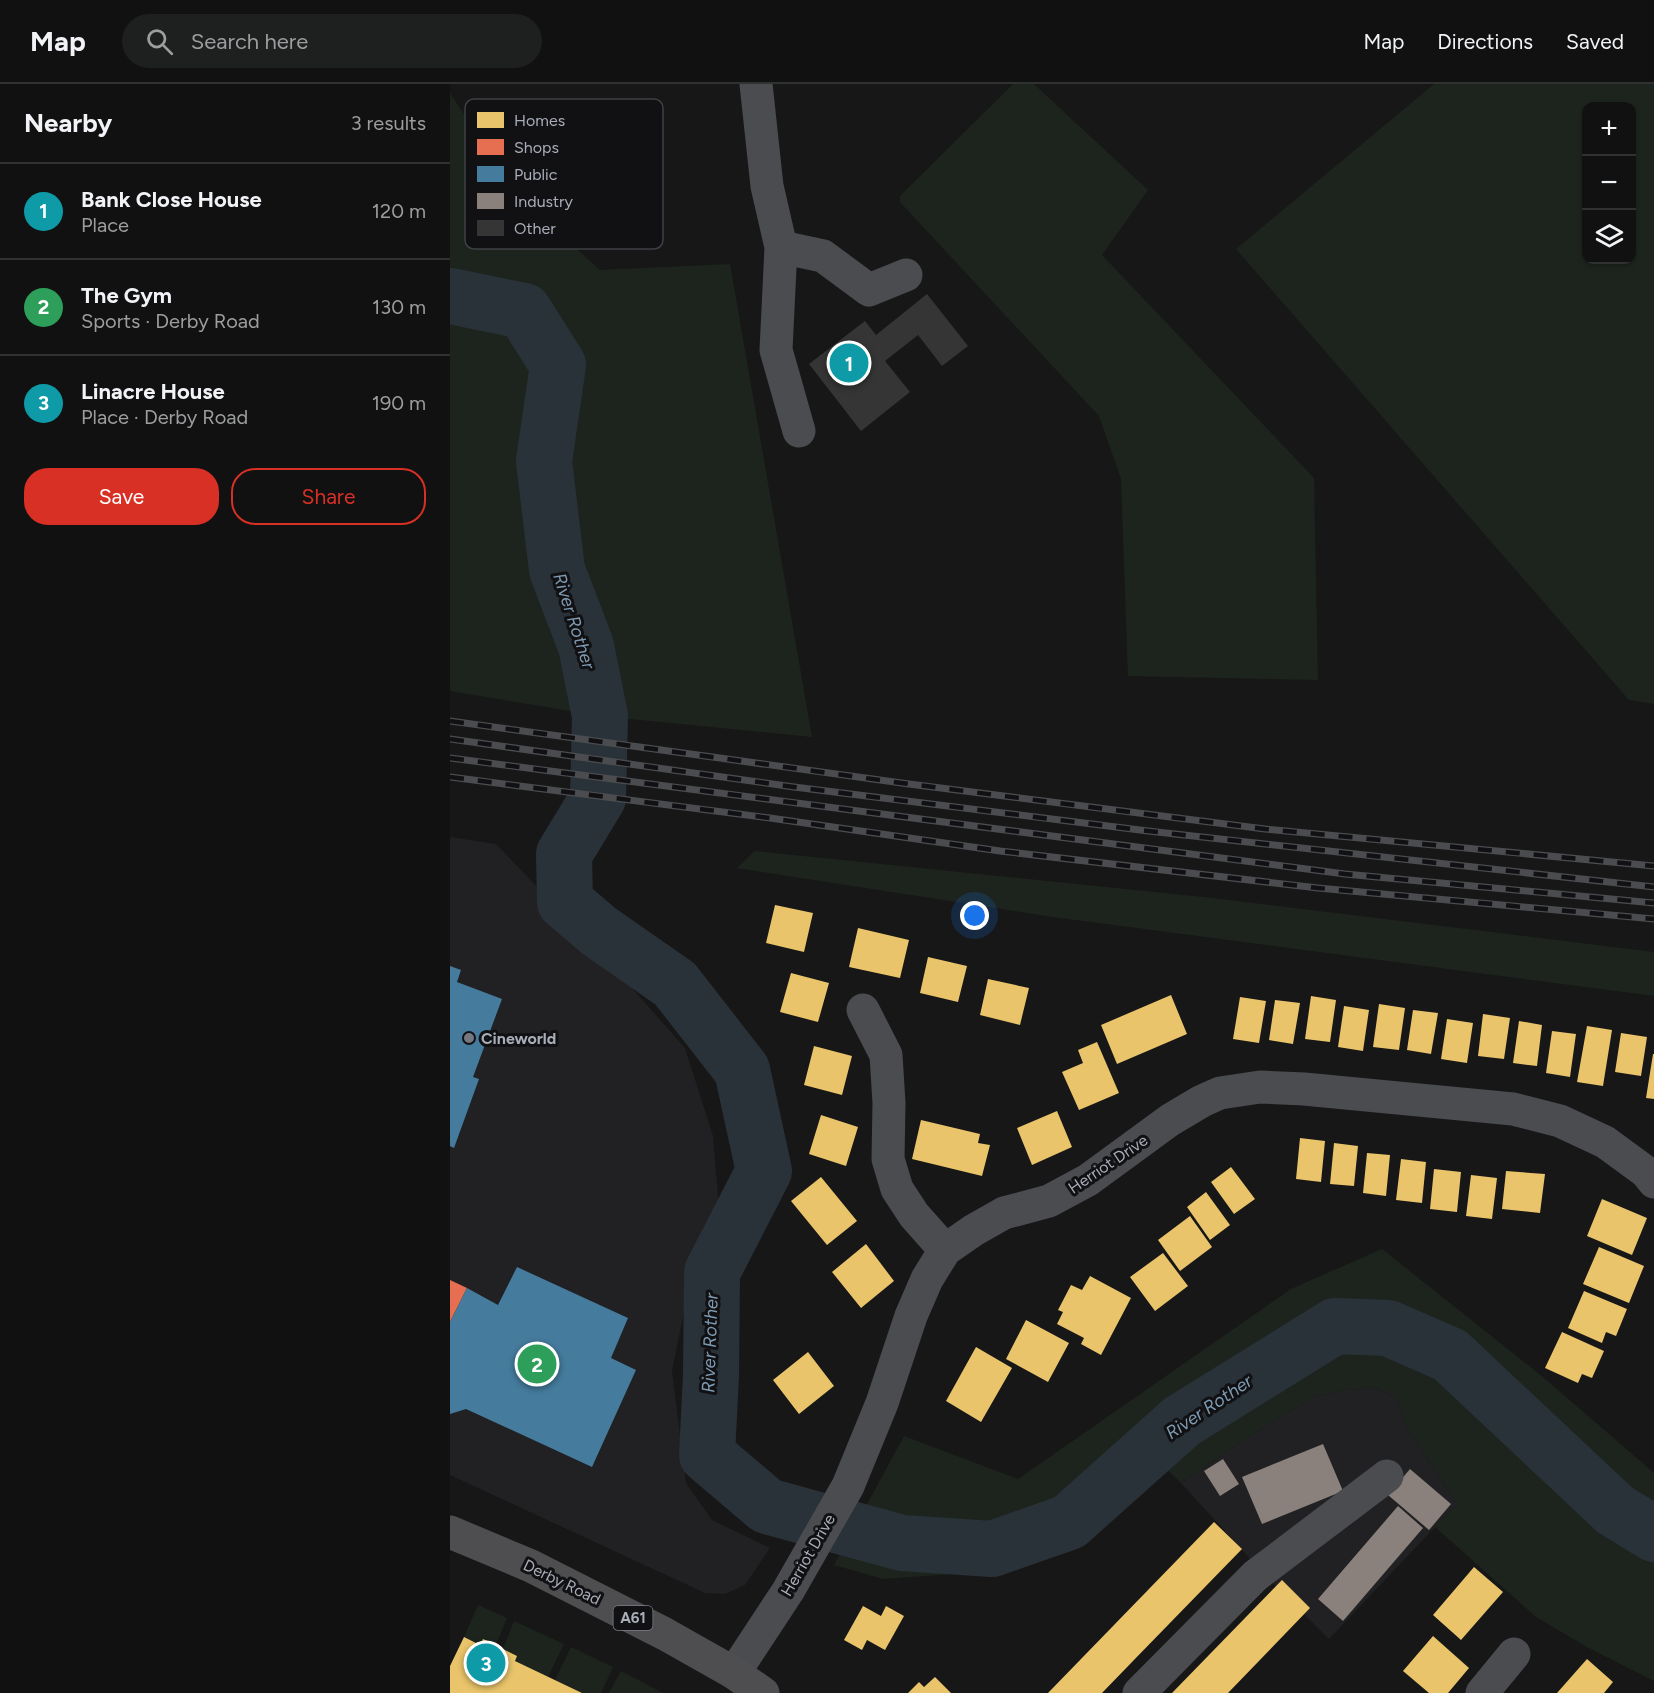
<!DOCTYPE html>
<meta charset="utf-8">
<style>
body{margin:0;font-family:Figtree,sans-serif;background:#1e1f1f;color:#f1f3f6}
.controls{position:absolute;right:18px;top:18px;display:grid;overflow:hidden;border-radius:12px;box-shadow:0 2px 4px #0004}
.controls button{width:54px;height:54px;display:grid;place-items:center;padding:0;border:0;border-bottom:2px solid #303131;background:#111;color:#f1f3f6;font:30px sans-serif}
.you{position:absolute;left:525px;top:832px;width:21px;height:21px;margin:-15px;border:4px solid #fff;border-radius:50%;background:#1a73e8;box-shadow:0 0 0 9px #1a73e833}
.badge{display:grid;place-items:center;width:39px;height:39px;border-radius:50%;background:#d93025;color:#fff;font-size:20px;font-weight:700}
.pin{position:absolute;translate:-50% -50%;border:3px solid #fff;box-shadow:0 2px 6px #0006}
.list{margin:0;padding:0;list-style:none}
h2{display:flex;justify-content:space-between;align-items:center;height:78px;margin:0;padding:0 24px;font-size:26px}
h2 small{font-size:20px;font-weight:400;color:#9c9d9f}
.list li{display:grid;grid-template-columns:39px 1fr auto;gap:18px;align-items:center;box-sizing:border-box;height:96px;padding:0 24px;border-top:2px solid #303131}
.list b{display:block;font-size:22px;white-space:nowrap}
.list p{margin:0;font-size:20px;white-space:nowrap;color:#9c9d9f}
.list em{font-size:20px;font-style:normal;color:#9c9d9f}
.actions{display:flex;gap:12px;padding:18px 24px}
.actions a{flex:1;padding:14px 0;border:2px solid #d93025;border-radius:24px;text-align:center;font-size:21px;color:#d93025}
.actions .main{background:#d93025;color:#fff}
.icon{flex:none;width:33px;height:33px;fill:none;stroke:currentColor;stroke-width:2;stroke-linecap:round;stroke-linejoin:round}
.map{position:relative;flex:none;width:1204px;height:1609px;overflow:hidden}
header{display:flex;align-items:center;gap:36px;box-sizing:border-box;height:84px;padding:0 30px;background:#111;border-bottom:2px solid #303131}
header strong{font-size:28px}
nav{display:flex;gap:33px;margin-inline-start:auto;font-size:21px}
.search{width:420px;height:54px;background:#1e1f1f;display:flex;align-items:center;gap:15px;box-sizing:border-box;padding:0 21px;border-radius:33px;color:#9c9d9f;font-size:22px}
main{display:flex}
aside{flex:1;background:#111}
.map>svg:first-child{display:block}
.built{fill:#212123}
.green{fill:#1d241e;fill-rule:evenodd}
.homes{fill:#e9c46a}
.shops{fill:#e76f51}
.public{fill:#457b9d}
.industry{fill:#8a817c}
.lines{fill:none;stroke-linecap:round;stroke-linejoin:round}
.river{stroke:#2a3239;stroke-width:56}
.building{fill:#353536}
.minor{stroke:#4b4c50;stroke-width:33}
.highway{stroke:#4e4e51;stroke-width:33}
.rail-casing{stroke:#4b4c4f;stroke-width:7}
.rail{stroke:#111113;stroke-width:4.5;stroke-dasharray:14;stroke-linecap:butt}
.poi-dot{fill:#757880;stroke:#111113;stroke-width:2}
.labels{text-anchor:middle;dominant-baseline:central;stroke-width:6;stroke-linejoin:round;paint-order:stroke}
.shield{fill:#111113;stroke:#7b7e86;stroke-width:1.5}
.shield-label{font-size:15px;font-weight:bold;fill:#a8adb8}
.poi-label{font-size:16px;font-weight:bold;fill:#a8adb8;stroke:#111113;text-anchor:start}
.street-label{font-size:16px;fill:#a8adb8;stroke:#111113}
.water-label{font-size:18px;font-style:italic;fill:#7f9bb3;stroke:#111113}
.key{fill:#111113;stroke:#3e4045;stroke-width:1.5}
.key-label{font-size:16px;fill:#a8adb8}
</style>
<header>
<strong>Map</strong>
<div class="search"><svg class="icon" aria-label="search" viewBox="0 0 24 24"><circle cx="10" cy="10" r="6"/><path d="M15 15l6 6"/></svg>Search here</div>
<nav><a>Map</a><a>Directions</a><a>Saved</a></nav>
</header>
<main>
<aside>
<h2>Nearby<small>3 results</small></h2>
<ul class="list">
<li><span class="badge" style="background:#0f9aa8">1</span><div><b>Bank Close House</b><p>Place</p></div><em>120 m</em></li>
<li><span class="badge" style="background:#2e9e5b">2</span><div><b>The Gym</b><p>Sports · Derby Road</p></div><em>130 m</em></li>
<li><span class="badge" style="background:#0f9aa8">3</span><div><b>Linacre House</b><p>Place · Derby Road</p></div><em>190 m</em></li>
</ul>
<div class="actions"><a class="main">Save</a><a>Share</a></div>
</aside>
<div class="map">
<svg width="1204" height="1609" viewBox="0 0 1204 1609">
<rect width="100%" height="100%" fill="#171717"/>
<path class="built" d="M0,753l46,7 114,119 75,85 28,88 6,73 -20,29 -27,133 14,112 26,37 58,28 -25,37 -20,9 -20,-1 -255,-118z
M926,1304l21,10 11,32 49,74 -128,135 -67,-67 -81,-89 61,-42 71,-44 31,-7z"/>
<path class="green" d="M563,0h21l114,106 -46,65 212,223 4,202 -190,-4 -7,-197 -22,-63 -200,-215 2,-2 -2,-2z
M984,0h220v620l-25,-4 -393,-451zM1136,22h46v154h-46z
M0,9l66,101 84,76 130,-6 82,473 -212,-21 -150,-25z
M305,767l458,47 441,54v44l-601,-79 -316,-49z
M932,1165l161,128 111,96v208l-67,-34 -51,-30 -101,-90 22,-23 -49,-74 -11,-32 -21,-10 -32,2 -31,7 -71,44 -61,42 -19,-19 -93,79 -73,28 -113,8 -49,-14 70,-129 114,43 273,-190z
M28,1521l29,13 -11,27 -13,-6 -3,6 -16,-8z
M64,1537l50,23 -16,33 -33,-16 2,-5 -14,-7z
M121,1563l42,20 -12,26h-19l-27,-13z
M171,1587l42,22h-54z"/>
<path class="homes" d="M325,821l38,8 -9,39 -38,-9z
M408,844l51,12 -9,38 -51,-11z
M478,873l39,9 -9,36 -38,-9z
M341,889l38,10 -11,39 -38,-10z
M538,895l41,9 -9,37 -40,-10z
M721,911l16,39 -70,30 -16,-39z
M861,912l25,4 -6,42 -25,-3z
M790,913l26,4 -7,42 -26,-4z
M825,916l25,3 -7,41 -24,-4z
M929,920l26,4 -6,42 -26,-3z
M894,922l25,4 -6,41 -25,-4z
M963,926l25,3 -7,41 -24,-4z
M1033,930l27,4 -6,41 -26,-3z
M997,935l26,4 -6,40 -26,-4z
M1069,937l23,4 -5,41 -24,-3z
M1137,942l25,4 -9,56 -26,-4z
M1102,947l24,3 -6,43 -24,-4z
M1171,949l26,4 -6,39 -26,-4z
M647,958l22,51 -40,17 -17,-38 21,-9 -5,-13z
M364,962l38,10 -10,39 -38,-10z
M1203,970h1v45l-8,-1z
M607,1027l15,36 -40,18 -15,-37z
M371,1031l37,12 -12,39 -37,-12z
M471,1036l59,14 -2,9 12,2 -8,31 -70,-17z
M850,1054l25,3 -4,41 -25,-3z
M884,1059l24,3 -4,40 -24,-2z
M917,1069l23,2 -4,41 -23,-3z
M951,1075l25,3 -4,41 -26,-3z
M781,1083l24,32 -21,15 -23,-32z
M984,1085l27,3 -4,40 -27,-3z
M1056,1087l39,3 -5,39 -38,-4z
M1021,1091l26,3 -5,41 -26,-3z
M371,1093l36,44 -30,24 -36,-44z
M756,1108l24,33 -20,15 -23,-33z
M1152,1115l45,19 -15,37 -45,-19z
M740,1132l22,31 -32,24 -22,-31z
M416,1160l28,37 -33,27 -29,-36z
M1149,1163l45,19 -15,37 -46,-19z
M713,1169l25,33 -33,25 -25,-34z
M640,1192l41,22 -30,57 -20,-11 3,-6 -27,-14 6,-12 -5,-2 13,-25 11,5z
M1134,1207l43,18 -11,27 -10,-4 -4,11 -34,-15z
M576,1236l43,23 -21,39 -42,-23z
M1112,1248l42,19 -12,27 -10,-4 -4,9 -33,-15z
M526,1263l36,21 -31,54 -35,-21z
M358,1268l26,34 -35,28 -26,-34z
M764,1438l28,27 -110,113 -30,31h-54z
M1024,1483l29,25 -42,48 -28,-25z
M832,1496l28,28 -82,85h-56z
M413,1522l18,10 5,-10 18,10 -19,34 -18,-10 -5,10 -18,-10z
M983,1552l36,32 -21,25h-19l-26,-22z
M14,1553l16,8 3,-6 13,6 -3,6 7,4 3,-6 14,7 -2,5 67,32h-132v-27z
M1137,1575l26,23 -9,11h-47z
M485,1593l16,16h-43l11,-11 5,5z"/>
<path class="shops" d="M0,1196l17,8 -17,34z"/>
<path class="public" d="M0,882l11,4 -4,12 45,17 -29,78 6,2 -25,69 -4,-2z
M67,1183l111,51 -17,40 25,12 -44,97 -126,-58 -16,5v-92l17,-34 31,17z"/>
<path class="industry" d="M873,1360l20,47 -81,33 -20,-47z
M773,1375l16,25 -19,12 -16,-25z
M960,1385l41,35 -22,26 -41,-35z
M948,1422l25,22 -80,93 -25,-22z"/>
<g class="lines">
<path class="river" d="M0,212l74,15 34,54 -14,96 13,109 29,76 14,70 -2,82 -34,56 1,48 34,29 76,53 67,86 22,101 -52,101 -1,103 -4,80 60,51 135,37 90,6 77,-27 113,-101 153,-95 53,2 62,27 165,155 39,24"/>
</g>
<path class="building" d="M477,210l41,52 -26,20 -24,-31 -33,26 25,31 -49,39 -52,-67 56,-43 11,14z"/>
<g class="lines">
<path class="minor" d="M306,0l11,102 14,61 -5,103 23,81
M331,163l42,9 46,34 37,-15
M413,926l23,45 3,48 -1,56 9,30 17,26 31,35
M284,1589l54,-82 60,-105 34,-83 29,-87 16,-37 18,-29 29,-20 30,-17 45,-12 39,-21 82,-60 32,-19 18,-8 40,-6 44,2 209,20 47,12 45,21 41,30 8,10
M689,1609l116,-117 132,-100
M1032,1609l32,-39"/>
<path class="highway" d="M0,1448l81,34 134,68 69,39 29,20"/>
<g class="rail-casing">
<path id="rail" d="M0,637l459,63 356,45 389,37
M0,655l344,48 354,44 506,56
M0,674l895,116 309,29
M0,693l320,41 230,33 318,37 336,31"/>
</g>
<use href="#rail" class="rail"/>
</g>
<circle class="poi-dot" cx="19" cy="954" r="6"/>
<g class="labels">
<rect class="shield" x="163.5" y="1522" width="39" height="24" rx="4.5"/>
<g class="shield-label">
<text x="183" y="1534">A61</text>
</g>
<g class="poi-label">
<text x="31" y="954">Cineworld</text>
</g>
<g class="street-label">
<text transform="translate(658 1080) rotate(-34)">Herriot Drive</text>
<text transform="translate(358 1471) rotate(-60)">Herriot Drive</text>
<text transform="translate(112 1498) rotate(26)">Derby Road</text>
</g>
<g class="water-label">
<text transform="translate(124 537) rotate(72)">River Rother</text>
<text transform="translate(260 1259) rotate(-88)">River Rother</text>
<text transform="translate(759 1323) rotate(-34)">River Rother</text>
</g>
</g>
<rect x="15" y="15" width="198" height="150" rx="9" class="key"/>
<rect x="27" y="28" width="27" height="16" fill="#e9c46a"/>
<rect x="27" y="55" width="27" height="16" fill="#e76f51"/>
<rect x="27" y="82" width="27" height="16" fill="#457b9d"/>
<rect x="27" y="109" width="27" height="16" fill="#8a817c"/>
<rect x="27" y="136" width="27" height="16" fill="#353536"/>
<g class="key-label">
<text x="64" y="42">Homes</text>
<text x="64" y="69">Shops</text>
<text x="64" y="96">Public</text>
<text x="64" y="123">Industry</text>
<text x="64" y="150">Other</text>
</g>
</svg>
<div class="controls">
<button>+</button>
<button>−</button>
<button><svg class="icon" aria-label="layers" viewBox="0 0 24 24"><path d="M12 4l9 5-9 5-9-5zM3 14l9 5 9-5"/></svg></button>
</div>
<div class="you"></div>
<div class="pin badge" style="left:399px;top:279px;background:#0f9aa8">1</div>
<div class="pin badge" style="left:87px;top:1280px;background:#2e9e5b">2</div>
<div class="pin badge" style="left:36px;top:1579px;background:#0f9aa8">3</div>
</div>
</main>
